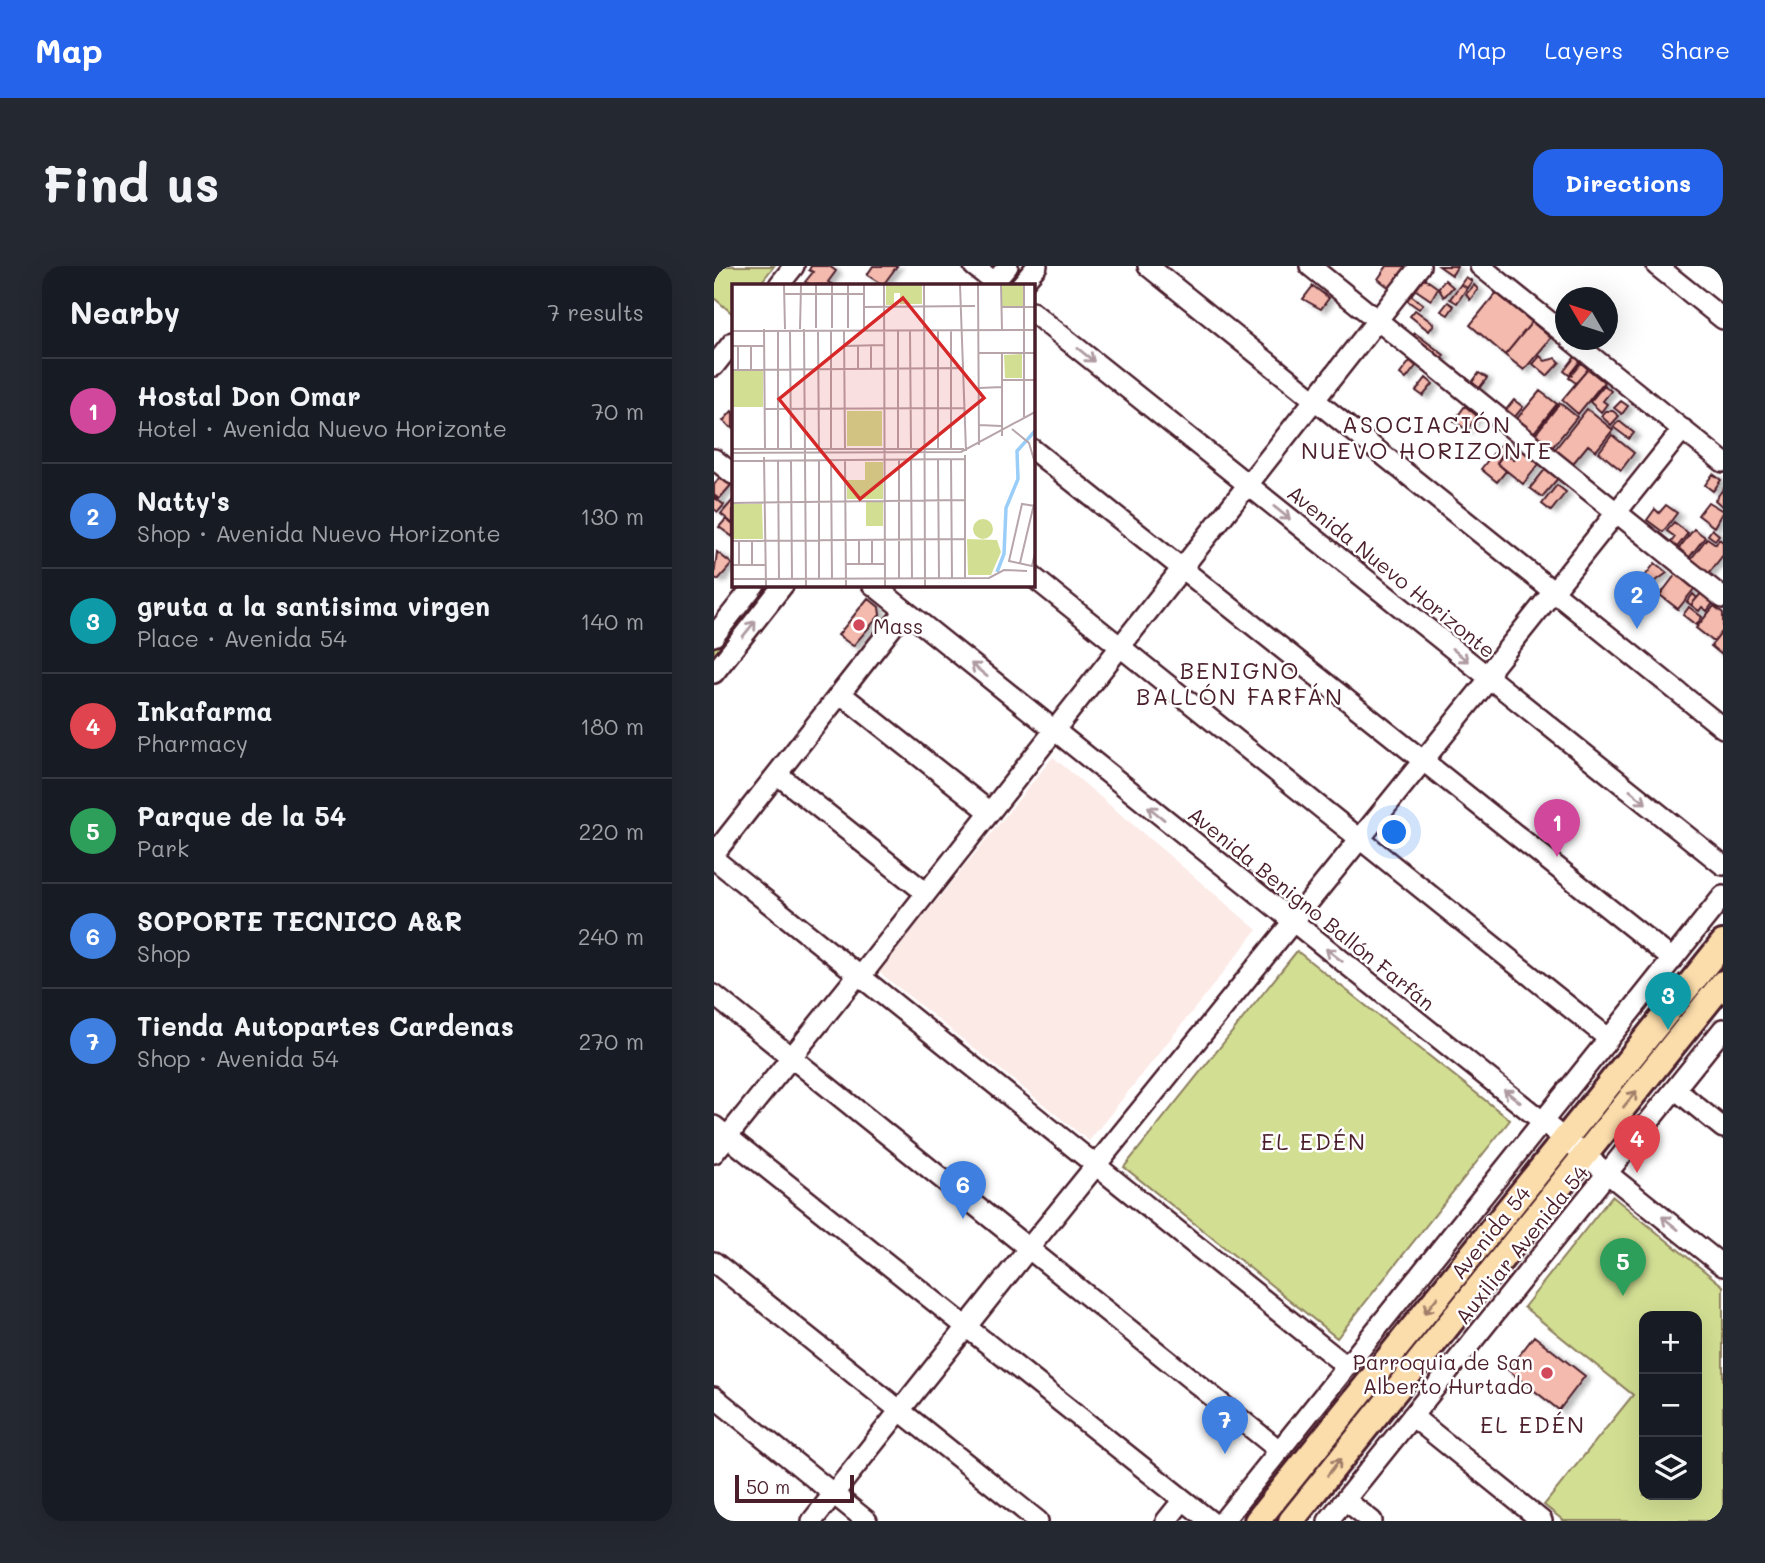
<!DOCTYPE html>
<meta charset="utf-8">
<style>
body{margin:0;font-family:Mali,sans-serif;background:#242831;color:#f1f3f6}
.controls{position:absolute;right:21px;bottom:21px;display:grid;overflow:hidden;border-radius:14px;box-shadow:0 7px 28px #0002}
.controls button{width:63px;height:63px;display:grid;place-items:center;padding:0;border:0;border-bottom:2px solid #363941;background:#171b24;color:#f1f3f6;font:35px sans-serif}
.compass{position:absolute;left:841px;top:21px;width:63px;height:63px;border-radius:50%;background:#171b24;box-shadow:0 7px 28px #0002;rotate:309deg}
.scale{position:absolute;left:21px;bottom:18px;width:119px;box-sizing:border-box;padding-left:7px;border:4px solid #4a1f2b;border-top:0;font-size:19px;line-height:24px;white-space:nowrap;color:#4a1f2b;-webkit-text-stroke:5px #fff;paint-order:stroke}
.you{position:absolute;left:681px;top:567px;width:24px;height:24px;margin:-18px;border:5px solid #fff;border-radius:50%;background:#1a73e8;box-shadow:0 0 0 10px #1a73e833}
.badge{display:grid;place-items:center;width:46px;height:46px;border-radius:50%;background:#2563eb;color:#fff;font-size:23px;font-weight:700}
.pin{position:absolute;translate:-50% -58px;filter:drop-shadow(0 2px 4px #0008)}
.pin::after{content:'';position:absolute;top:37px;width:24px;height:21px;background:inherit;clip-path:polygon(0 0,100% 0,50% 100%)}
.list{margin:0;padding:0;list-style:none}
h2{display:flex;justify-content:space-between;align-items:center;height:91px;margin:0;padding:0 28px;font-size:30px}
h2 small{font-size:23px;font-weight:400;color:#9ea1a6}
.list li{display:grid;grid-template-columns:46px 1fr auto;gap:21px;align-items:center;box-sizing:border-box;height:105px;padding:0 28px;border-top:2px solid #363941}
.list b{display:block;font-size:26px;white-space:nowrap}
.list p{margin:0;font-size:23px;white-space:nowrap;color:#9ea1a6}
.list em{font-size:23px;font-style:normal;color:#9ea1a6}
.icon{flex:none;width:38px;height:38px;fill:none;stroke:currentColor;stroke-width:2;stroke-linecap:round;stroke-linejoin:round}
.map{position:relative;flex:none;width:1009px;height:1255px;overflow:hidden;border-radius:21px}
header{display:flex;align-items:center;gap:42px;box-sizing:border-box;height:98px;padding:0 35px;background:#2563eb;color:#fff}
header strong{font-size:33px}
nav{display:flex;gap:38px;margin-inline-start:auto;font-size:24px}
.intro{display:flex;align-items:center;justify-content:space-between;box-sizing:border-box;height:168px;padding:0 42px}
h1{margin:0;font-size:49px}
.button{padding:18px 32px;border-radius:21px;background:#2563eb;color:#fff;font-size:24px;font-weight:700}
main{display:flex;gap:42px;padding:0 42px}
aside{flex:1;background:#171b24;border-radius:21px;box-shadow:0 7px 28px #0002}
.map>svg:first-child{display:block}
.built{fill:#fceae6}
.green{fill:#d2df93;stroke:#8e7f5f;stroke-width:2;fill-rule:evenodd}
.building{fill:#f4baad;stroke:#4a1f2b;stroke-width:2;filter:url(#shadow)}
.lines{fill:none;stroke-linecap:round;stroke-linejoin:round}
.minor-casing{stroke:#4a1f2b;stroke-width:24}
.major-casing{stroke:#4a1f2b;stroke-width:30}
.minor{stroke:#fff;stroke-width:19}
.major{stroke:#fbdcab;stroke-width:24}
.oneway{stroke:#ae9aa0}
.oneway2{stroke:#a27e6b}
.poi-dot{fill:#d1495b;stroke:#fff;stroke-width:2.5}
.labels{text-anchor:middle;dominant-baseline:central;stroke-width:5;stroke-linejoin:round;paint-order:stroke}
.street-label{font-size:21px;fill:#4a1f2b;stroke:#fff}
.poi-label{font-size:21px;fill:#4a1f2b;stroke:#fff;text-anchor:start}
.neighbourhood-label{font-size:23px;letter-spacing:2px;fill:#4a1f2b;stroke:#fff}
.inset-river{fill:none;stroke:#9acef8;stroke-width:3.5}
.inset-road{fill:none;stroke:#b7a5aa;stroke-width:2}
.view{fill:#d62828;fill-opacity:0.15;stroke:#d62828;stroke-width:3.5}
.inset-edge{fill:none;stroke:#4a1f2b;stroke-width:3.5}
</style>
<header>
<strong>Map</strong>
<nav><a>Map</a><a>Layers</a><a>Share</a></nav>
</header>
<div class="intro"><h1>Find us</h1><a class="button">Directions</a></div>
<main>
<aside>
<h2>Nearby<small>7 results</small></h2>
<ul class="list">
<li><span class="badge" style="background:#d1479c">1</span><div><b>Hostal Don Omar</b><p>Hotel · Avenida Nuevo Horizonte</p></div><em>70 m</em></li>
<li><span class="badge" style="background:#3f7fe0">2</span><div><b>Natty's</b><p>Shop · Avenida Nuevo Horizonte</p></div><em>130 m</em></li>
<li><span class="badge" style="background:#0f9aa8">3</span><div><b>gruta a la santisima virgen</b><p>Place · Avenida 54</p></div><em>140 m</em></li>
<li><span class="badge" style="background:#e0444e">4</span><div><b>Inkafarma</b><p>Pharmacy</p></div><em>180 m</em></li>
<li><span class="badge" style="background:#2e9e5b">5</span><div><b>Parque de la 54</b><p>Park</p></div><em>220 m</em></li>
<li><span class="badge" style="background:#3f7fe0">6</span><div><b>SOPORTE TECNICO A&amp;R</b><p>Shop</p></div><em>240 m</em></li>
<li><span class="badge" style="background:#3f7fe0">7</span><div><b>Tienda Autopartes Cardenas</b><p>Shop · Avenida 54</p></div><em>270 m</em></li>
</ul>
</aside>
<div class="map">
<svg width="1009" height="1255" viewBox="0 0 1009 1255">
<defs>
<filter id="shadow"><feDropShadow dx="5.5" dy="3" stdDeviation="2" flood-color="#0004"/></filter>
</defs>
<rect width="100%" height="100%" fill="#fff"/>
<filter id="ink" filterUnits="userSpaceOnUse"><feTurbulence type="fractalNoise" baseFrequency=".0143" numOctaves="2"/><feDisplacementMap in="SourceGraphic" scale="14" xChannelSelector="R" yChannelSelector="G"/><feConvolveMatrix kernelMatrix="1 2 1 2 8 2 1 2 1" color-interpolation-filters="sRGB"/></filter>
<g filter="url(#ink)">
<path class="built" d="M339,491l204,173 -168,211 -210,-169z"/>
<path class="green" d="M0,0h60l-15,19h-26v29l-19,-16z
M50,319h10l-60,75v-13z
M583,685l213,169 -173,218 -213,-171z
M898,930l111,90v231l-3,4h-156l-20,-16 89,-110 -109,-88zM983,1050v179h-53v-179z
M645,1139l9,6 -88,110h-14z"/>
<path class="building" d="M97,0h18l7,5 -8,11 5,3h-22l-6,-3 8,-10 -4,-2z
M159,0h24l-14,19 -16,-10z
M673,0h21l-18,22 -12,-9z
M725,0h16l2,1 -5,8z
M752,11l6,4 -5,7 -6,-4z
M710,12l14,10 -7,12 -15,-10z
M731,14l8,7 -9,10 -6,-9z
M747,18l6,4 -10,15 -7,-4z
M760,19l4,4 -8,11 -4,-6z
M599,20l16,12 -8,11 -18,-10z
M782,27l36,29 -27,33 -35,-30z
M695,28l14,10 -4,5 -14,-10z
M734,36l6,4 -6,9 -7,-4z
M701,44l19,14 -5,7 -19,-15z
M818,56l19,16 -27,32 -19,-15z
M701,67l29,22 -6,8 -29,-23z
M826,90l5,5 11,-3 4,4 -13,14 -14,-12z
M861,91l5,4 -11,14 -5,-4z
M696,95l6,5 -10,13 -6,-5z
M867,97l7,6 -12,14 -7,-5z
M874,103l16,13 -26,32 -16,-14z
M765,107l8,5 -10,13 -7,-6z
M712,112l7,6 -10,12 -7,-5z
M890,119l7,6 -8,10 4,3 -6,8 -11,-10z
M826,125l17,13 -25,31 -17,-14z
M800,134l9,7 -9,11 -9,-7z
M907,135l7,5 -6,8 -8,-6z
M846,137l17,14 -26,32 -17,-13z
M751,140l12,10 -10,14 -13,-9z
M873,143l26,21 -17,21 -8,-6 -18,22 -18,-14z
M18,145l1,1v17l-10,-8z
M891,145h8l6,5 -8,9 -10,-9z
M905,155l15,12 -5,6 -16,-12z
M898,169l22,18 -13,17 -22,-18z
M789,175l5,3 -11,19 9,8 -9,11 -16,-13z
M808,184l17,14 -16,20 -26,-21 8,-10 9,7z
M833,201l12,10 -17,20 -12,-9z
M999,208l8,6 -8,11 -8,-6z
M7,209l11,9 -13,15 -5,-4v-10z
M843,219l9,7 -15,19 -9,-7z
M1009,223v18l-8,-7z
M0,231l10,8 -6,7 -4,-3z
M19,234v24l-12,-10z
M994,236l15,9 -9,16 -16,-12z
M952,239l11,8 -14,19 -16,-12 8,-11 4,4z
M12,253l7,6v12l-14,-10z
M960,256l14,11 -14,18 -6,-5 7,-9 -8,-6z
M980,263l11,8 -17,22 -11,-8z
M998,263l7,6 -4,5 -7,-5z
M993,272l9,6 3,-5 4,3v13l-17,22 -18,-14z
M3,286l15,12 -14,16 -4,-3z
M941,297l12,10 -14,10 -8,-7z
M962,308l18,15 -16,20 -18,-14z
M989,325l10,12 -6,8 -5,-4 -3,4 -8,-6z
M979,328l4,4 -6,7 -4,-3z
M154,332l11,9 1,8 -27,31 -15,-11z
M1000,340l9,7v18l-9,11 -18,-14z
M975,341l13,10 -6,8 -13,-10z
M1007,367l2,1 -1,21 -11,-9z
M820,1070l51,40 -26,34 -51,-40z"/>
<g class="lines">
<g class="minor-casing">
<path id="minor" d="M260,0l24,19
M434,0l575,462
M596,0l413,332
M766,0l86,69
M943,0l66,53
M65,19l15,-19
M278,19l16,-19
M307,19l16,-19
M318,46l691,553
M857,74l152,122
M0,100l19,-24
M318,183l640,510
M0,193l19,15
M318,310l576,462
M158,318l851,682
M0,370l41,-52
M0,407l70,-89
M127,428l149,118
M63,508l149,119
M0,588l191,-243
M0,593l631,506
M0,729l566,456
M961,823l48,39
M0,860l496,395
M0,887l139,-172 8,-5 559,-710
M0,996l324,259
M0,1131l153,124
M698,1150l130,105
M631,1234l27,21
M98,1255l217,-273 461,-570 3,-11 190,-238
M452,1255l17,-21
M509,1255l500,-625
M614,1255l395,-492"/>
</g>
<g class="major-casing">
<path id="major" d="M543,1255l466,-578
M577,1255l432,-538"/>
</g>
<use href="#minor" class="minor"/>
<use href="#major" class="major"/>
</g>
<defs><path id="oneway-shaft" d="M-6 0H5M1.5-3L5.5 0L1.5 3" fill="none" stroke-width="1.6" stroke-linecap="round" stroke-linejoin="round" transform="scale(1.75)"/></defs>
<g class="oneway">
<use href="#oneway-shaft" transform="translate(372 89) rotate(39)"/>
<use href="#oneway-shaft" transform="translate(568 247) rotate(39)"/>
<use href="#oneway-shaft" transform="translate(35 363) rotate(-51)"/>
<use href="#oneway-shaft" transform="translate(746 389) rotate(39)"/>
<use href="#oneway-shaft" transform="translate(265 404) rotate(-141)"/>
<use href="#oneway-shaft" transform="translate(924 531) rotate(39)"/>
<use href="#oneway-shaft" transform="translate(442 547) rotate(-141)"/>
<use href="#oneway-shaft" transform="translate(620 689) rotate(-142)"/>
<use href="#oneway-shaft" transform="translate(798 830) rotate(-142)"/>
<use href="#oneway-shaft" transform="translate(956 957) rotate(-141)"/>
</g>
<g class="oneway2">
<use href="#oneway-shaft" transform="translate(916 833) rotate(-51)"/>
<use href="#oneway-shaft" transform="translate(717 1039) rotate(129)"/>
<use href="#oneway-shaft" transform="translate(620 1201) rotate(-52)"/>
</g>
</g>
<g class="poi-dot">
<circle cx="145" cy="359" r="7"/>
<circle cx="833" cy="1107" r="7"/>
</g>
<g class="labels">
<g class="street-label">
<text transform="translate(678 305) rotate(39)">Avenida Nuevo Horizonte</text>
<text transform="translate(598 642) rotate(39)">Avenida Benigno Ballón Farfán</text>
<text transform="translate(776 966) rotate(-51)">Avenida 54</text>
<text transform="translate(807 978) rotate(-51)">Auxiliar Avenida 54</text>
</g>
<g class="poi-label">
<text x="159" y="359">Mass</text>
<text x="819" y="1095" text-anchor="end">Parroquia de San<tspan x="819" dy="24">Alberto Hurtado</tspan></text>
</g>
<g class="neighbourhood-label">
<text x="713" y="158">ASOCIACIÓN<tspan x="713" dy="26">NUEVO HORIZONTE</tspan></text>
<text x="526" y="404">BENIGNO<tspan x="526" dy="26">BALLÓN FARFÁN</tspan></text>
<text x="600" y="875">EL EDÉN</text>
<text x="819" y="1158">EL EDÉN</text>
</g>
</g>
<g transform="translate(18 18)">
<rect width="303" height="303" fill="#fff"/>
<path d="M154,1h36v19h-22v-11h-6v12h-8zM270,1h21v21h-21zM290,70v24h-17l-1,-23zM0,87h31v36h-31zM115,127h35v35h-35zM133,178h18v37h-36v-19h18zM134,218h17v24h-17zM0,220h30l1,35h-31zM241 245a10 10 0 1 1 20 0a10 10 0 1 1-20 0ZM235,255l30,1 4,12 -10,23h-23z" fill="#d2df93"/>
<path class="inset-river" d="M265,288l7,-18 2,-46 12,-29 -1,-28 18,-20"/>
<path class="inset-road" d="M52,1l1,44M84,1v43M100,1v43M116,1v43M132,1v43M152,1l1,301M192,1l1,301M228,1l6,166M246,1l1,160M269,1l1,45M52,10h80M132,23l111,-1M270,23h33M32,45l1,121M68,45l1,-44M72,45l2,257M206,46v119M219,46v119M0,47l303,-1M46,47v119M58,47l1,119M99,47v119M112,47l1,118M166,47v118M178,47l1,118M86,48l1,120M139,61v25M0,62h32M6,62v24M112,62l40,-1M126,62v24M246,69h57M270,69v83M0,86l232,-2M19,86v-24M270,96h33M247,104l23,-1M33,125l200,-1M292,133v-132M247,141l22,1M280,145l17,14 6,20M0,165h232M0,169l229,-1 74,-40M233,171v123M32,173l2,129M219,175l1,119M46,176l1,119M59,176l1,118M87,176v119M99,176l1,119M113,176l1,126M167,176v118M179,176l1,118M206,176l1,118M0,177l233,-2M0,219l233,-3M303,222l-13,-2 -13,57 23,5 3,-13M127,256v24M140,256v23M0,257l233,-2M288,279l14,-59M113,280h40M0,281h33M7,281v-24M20,281v-24M0,295l257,-1 15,-8 23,1"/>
<path class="view" d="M171,14l81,100 -124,101 -81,-100z"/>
<rect width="303" height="303" class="inset-edge"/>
</g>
</svg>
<div class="controls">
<button>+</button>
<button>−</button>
<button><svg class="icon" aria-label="layers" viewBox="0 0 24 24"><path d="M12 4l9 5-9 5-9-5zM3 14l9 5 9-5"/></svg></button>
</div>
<svg class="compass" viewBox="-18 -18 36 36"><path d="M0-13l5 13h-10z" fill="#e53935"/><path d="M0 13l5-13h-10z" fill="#9ea1a6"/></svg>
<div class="scale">50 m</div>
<div class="you"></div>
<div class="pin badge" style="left:843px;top:591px;background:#d1479c">1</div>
<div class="pin badge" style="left:923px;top:363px;background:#3f7fe0">2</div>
<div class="pin badge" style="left:954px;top:764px;background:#0f9aa8">3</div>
<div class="pin badge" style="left:923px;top:907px;background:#e0444e">4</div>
<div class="pin badge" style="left:909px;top:1030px;background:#2e9e5b">5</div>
<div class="pin badge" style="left:249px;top:953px;background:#3f7fe0">6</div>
<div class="pin badge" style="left:511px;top:1188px;background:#3f7fe0">7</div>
</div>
</main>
